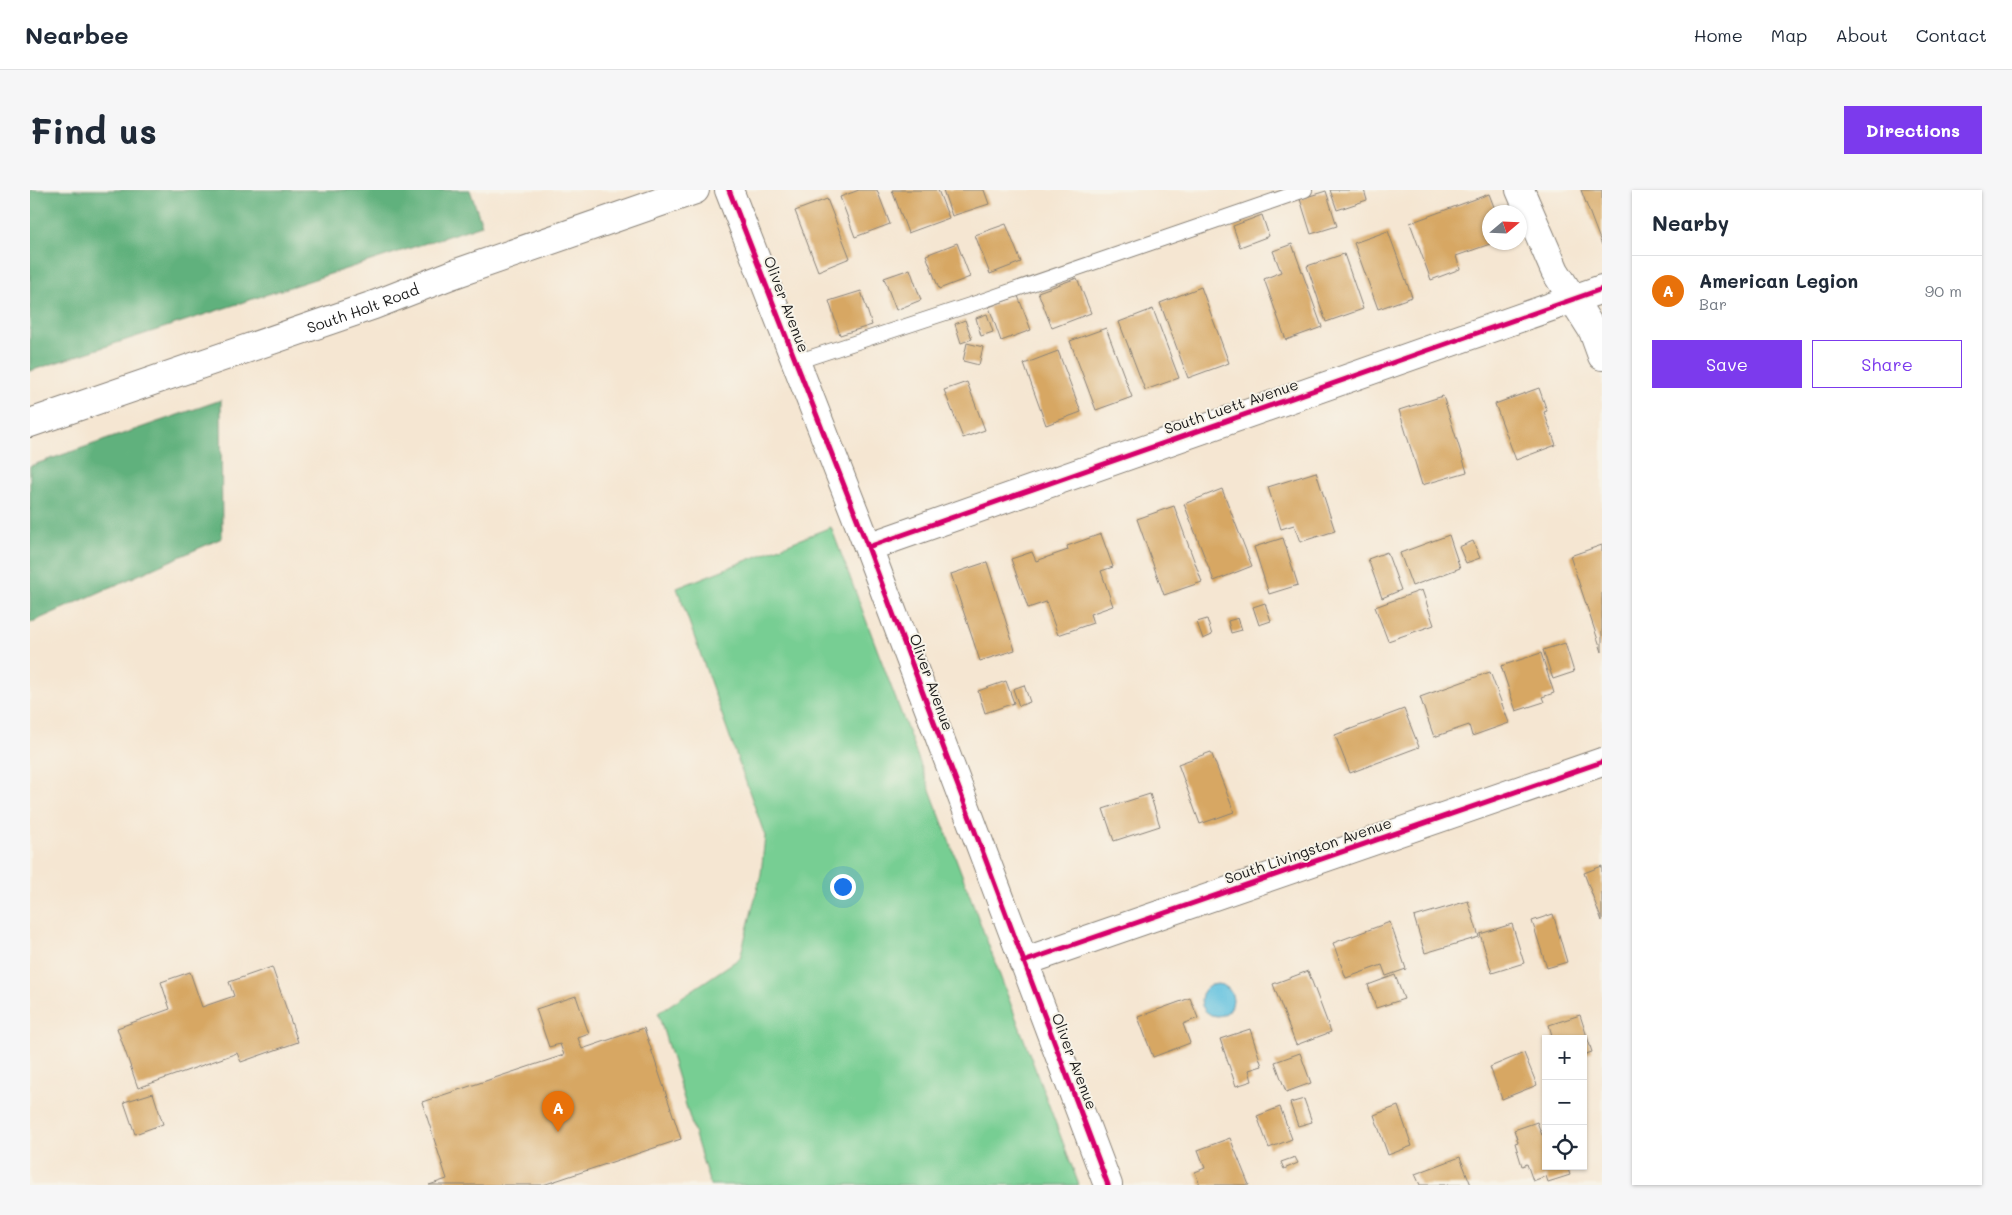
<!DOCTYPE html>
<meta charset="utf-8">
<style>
body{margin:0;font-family:Mali,sans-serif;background:#f6f6f7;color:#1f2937}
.controls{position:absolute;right:15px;bottom:15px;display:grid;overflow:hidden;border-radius:0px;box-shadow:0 1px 4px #0004}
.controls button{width:45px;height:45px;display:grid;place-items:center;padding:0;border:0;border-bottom:1px solid #e0e1e3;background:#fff;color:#1f2937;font:25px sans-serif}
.compass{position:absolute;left:1452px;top:15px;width:45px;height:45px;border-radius:50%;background:#fff;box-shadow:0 1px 4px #0004;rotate:71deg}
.you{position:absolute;left:812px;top:696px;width:18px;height:18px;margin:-12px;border:4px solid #fff;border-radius:50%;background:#1a73e8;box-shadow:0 0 0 8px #1a73e833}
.badge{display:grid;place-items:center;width:32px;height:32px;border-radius:50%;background:#7c3aed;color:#fff;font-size:16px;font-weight:700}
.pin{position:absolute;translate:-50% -41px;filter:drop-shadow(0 1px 2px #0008)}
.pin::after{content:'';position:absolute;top:26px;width:18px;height:15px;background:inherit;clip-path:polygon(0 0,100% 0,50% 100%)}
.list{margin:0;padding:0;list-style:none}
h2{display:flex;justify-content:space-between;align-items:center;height:65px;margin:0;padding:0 20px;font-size:21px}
h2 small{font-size:16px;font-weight:400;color:#747a83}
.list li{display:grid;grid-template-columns:32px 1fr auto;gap:15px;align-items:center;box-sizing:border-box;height:70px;padding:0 20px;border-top:1px solid #e0e1e3}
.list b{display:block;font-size:19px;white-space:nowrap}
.list p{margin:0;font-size:16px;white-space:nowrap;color:#747a83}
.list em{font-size:16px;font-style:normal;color:#747a83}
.actions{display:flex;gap:10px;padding:15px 20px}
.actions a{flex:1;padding:11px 0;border:1px solid #7c3aed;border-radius:0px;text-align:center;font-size:18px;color:#7c3aed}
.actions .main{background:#7c3aed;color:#fff}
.icon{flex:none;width:28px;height:28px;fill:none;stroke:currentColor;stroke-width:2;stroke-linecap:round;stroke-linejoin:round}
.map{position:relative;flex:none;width:1572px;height:995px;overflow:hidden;border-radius:0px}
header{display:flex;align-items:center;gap:30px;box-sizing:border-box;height:70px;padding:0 25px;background:#fff;border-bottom:1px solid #e0e1e3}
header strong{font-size:24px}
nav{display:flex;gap:28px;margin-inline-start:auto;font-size:18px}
.intro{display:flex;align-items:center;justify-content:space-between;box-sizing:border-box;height:120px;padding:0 30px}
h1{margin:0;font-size:35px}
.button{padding:12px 22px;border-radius:0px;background:#7c3aed;color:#fff;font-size:18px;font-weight:700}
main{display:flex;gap:30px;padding:0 30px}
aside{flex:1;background:#fff;border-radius:0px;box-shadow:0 1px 4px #0004}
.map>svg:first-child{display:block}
.green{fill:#77ce93;stroke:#4a7558}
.forest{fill:#61b17d;stroke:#3e664c}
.water{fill:#61c1df;stroke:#3e6e7e}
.building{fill:#d7a763}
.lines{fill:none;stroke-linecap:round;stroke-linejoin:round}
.service-casing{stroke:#888177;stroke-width:16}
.minor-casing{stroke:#888177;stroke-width:30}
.primary-casing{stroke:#888177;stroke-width:30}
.service{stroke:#fff;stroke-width:14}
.minor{stroke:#fff;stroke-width:28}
.primary{stroke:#fff;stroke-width:28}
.cycleway-casing{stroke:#f7f3e8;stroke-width:8}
.cycleway{stroke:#d6006c;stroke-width:5}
.labels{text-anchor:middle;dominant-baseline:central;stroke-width:4;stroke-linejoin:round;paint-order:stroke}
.street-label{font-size:15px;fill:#1c1c1c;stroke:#f7f3e8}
</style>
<header>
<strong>Nearbee</strong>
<nav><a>Home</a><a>Map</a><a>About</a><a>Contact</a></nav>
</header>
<div class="intro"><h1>Find us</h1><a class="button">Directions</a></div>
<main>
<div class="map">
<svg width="1572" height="995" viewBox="0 0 1572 995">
<rect width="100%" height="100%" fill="#f7f3e8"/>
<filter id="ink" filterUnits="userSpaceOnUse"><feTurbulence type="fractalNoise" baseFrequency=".02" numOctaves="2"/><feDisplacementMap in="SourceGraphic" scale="10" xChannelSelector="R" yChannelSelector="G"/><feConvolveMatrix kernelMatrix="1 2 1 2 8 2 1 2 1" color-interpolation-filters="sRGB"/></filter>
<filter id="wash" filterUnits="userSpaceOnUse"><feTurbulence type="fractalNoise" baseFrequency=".0096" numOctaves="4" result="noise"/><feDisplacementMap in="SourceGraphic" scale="20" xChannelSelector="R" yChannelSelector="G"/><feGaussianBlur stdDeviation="1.12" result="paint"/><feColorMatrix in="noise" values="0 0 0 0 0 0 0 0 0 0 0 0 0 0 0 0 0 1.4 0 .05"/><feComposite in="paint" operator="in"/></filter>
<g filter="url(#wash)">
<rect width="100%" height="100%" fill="#f5e6d2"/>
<path class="green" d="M801,337l248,658h-369l-52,-172 82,-55 21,-84 4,-38 -88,-248z"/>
<path class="forest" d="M0,0h440l12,35 -452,146z
M191,210l1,138 -192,85v-157z"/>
<path class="water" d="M1171 810a16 16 0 1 1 32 0a16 16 0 1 1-32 0Z"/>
<g id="blocks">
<path class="building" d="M829,0h18l13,34 -35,13 -15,-40z
M862,0h46l11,28 -41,15z
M913,0h41l5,14 -37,12z
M1300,0h34l3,10 -30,10z
M1551,0h21v55z
M1296,1l11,35 -26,8 -11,-35z
M1459,4l7,18h-6v32l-34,12 4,13 -29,11 -21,-57z
M797,9l23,59 -32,13 -23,-60z
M1232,25l7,21 -29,11 -7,-21z
M976,34l15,38 -31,12 -15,-39z
M1358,41l24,66 -34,12 -24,-66z
M927,53l13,34 -31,12 -13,-34z
M1262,54l30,83 -36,13 -22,-61 17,-7 -8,-21z
M1314,64l19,55 -37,13 -19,-56z
M880,79l11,31 -25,10 -12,-32z
M1047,88l14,35 -39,15 -14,-36z
M1171,97l28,76 -41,15 -28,-75z
M831,101l11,34 -32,10 -11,-34z
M988,106l13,34 -30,11 -12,-34z
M1123,119l26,69 -34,12 -26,-68z
M957,124l6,18 -12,4 -5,-18z
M935,130l7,19 -11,4 -6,-19z
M1076,138l26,69 -36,13 -26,-69z
M937,153l16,4 -4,18 -16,-4z
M1028,161l23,61 -35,13 -22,-61z
M937,192l18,48 -22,8 -19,-48z
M1509,198l8,23 -3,1 12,33 -40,15 -21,-56z
M1413,206l24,76 -45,13 -23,-75z
M1286,282l19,59 -35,11 -6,-17 -13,4 -13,-42z
M1192,299l30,77 -38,15 -30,-77z
M1144,316l28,76 -38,13 -27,-76z
M1071,344l12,33 -12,4 12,35 -23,8 3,9 -35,12 -12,-33 -18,6 -17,-49 21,-7 4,9 32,-11 -1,-4z
M1419,345l11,33 -48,18 -12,-33z
M1253,348l15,47 -29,9 -15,-47z
M1443,351l7,17 -14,5 -7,-16z
M1572,355v107l-32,-96z
M1357,362l14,38 -19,8 -14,-39z
M957,372l28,88 -35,11 -29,-87z
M1392,400l12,35 -46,16 -13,-34z
M1235,413l6,18 -12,4 -6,-18z
M1208,428l4,12 -11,3 -3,-12z
M1177,429l5,16 -9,4 -6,-17z
M1535,453l9,29 -21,7 -10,-29z
M1511,463l13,40 -12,4 2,5 -28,9 -15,-45z
M1460,482l19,51 -37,13 -3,-11 -35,12 -14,-40z
M976,491l8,22 -29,10 -7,-22z
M994,495l6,17 -11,4 -6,-17z
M1374,519l15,38 -69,26 -15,-38z
M1181,562l23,60 -34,12 -22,-60z
M1120,604l10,32 -46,15 -11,-32z
M1572,676v55l-18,-48z
M1438,711l11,36 -54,16 -11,-36z
M1523,724l14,48 -20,6 -15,-47z
M1360,732l16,47 -20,7 -4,-11 -36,13 -13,-35z
M1482,734l12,39 -32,10 -12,-39z
M242,777l26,75 -57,20 -4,-9 -99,35 -21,-60 53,-19 -9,-27 29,-10 12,35 32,-11 -5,-14z
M1278,781l23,61 -35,13 -23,-61z
M1365,785l9,24 -28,9 -8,-23z
M546,806l13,38 -11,4 4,11 62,-21 37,111 -138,46h-114l18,-6 -25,-77 142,-47 -4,-11 -11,3 -13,-38z
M1160,808l8,20 -15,6 7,19 -37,14 -15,-40z
M1550,825l12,37 -9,3v-16h-30l-4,-14z
M1220,839l12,37 -13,4 3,11 -16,5 -16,-47z
M1270,863l11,30 -25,9 -11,-30z
M1494,863l13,32 -35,14 -12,-32z
M123,903l10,31 -28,10 -11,-32z
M1274,909l8,23 -14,4 -8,-23z
M1368,916l14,40 -24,9 -14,-40z
M1250,917l12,32 -23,9 -12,-32z
M1507,932l5,13 4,-1v32h21l3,9 -22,7 -2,-6 -13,5 -6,-17 -5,2 -7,-23 3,-1 -4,-12z
M1200,948l19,47h-49l-5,-13 10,-4 -7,-18z
M1265,967l3,6 -14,6 -3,-7z
M1430,967l11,28h-51l-5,-11z"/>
</g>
</g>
<g filter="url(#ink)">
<use href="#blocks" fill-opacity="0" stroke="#888177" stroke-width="1"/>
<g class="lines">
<g class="service-casing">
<path id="service" d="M766,172l180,-59 329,-113"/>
</g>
<g class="minor-casing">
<path id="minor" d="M699,0l139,357 240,638
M1490,0l35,81 38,60 9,25
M838,357l734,-258
M993,772l579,-200"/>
</g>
<g class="primary-casing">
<g id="primary">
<path id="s1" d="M0,233l344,-118 77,-30 244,-85"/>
</g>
</g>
<use href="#service" class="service"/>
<use href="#minor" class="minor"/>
<use href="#primary" class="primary"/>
<g class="cycleway-casing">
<path id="cycleway" d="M699,0l139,357 240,638
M838,357l734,-258
M993,772l579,-200"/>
</g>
<use href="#cycleway" class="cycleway"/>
</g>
</g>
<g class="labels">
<g class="street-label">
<text transform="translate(757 114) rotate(69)">Oliver Avenue</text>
<text stroke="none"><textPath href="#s1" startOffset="352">South Holt Road</textPath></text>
<text transform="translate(1201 216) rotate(-19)">South Luett Avenue</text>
<text transform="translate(902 492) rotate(70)">Oliver Avenue</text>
<text transform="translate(1278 660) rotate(-19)">South Livingston Avenue</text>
<text transform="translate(1045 871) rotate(69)">Oliver Avenue</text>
</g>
</g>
</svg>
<div class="controls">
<button>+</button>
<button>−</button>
<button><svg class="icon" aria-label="locate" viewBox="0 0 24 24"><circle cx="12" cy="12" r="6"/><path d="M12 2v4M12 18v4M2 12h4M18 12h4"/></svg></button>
</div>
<svg class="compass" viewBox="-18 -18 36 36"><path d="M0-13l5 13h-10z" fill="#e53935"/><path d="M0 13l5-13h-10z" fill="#747a83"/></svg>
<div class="you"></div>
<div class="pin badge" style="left:528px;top:942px;background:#e8710a">A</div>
</div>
<aside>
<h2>Nearby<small></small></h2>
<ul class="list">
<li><span class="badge" style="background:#e8710a">A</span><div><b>American Legion</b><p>Bar</p></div><em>90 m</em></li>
</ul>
<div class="actions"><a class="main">Save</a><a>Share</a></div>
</aside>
</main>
